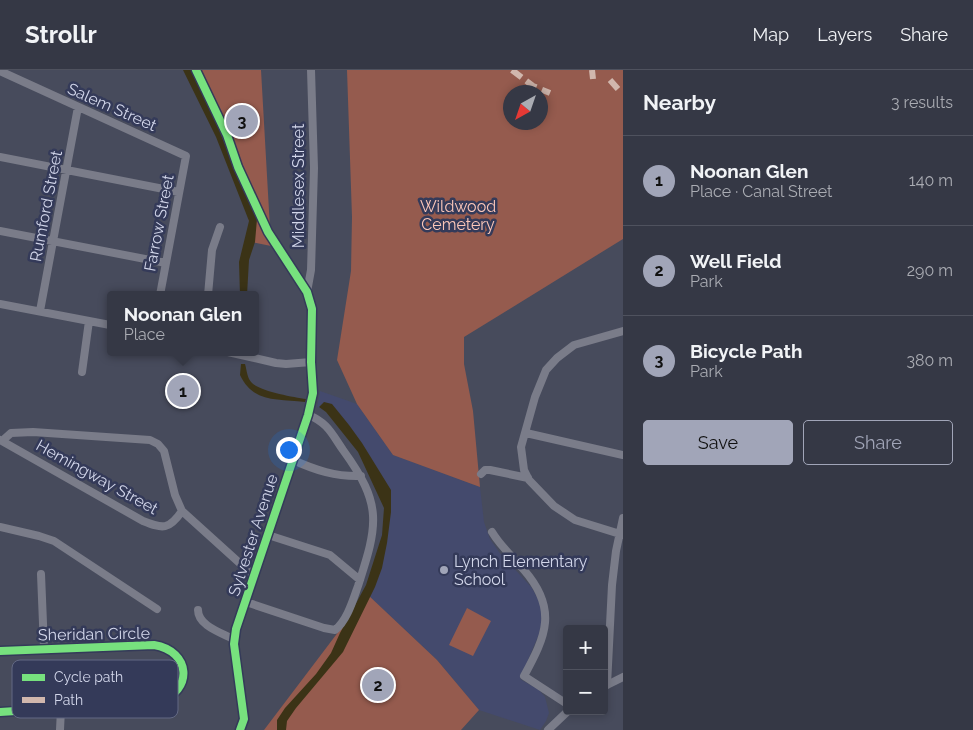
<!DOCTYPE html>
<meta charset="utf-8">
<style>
body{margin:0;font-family:Raleway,sans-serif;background:#3d3f4c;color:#f1f3f6}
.controls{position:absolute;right:15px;bottom:15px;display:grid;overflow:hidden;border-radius:5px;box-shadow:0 2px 8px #0003}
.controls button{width:45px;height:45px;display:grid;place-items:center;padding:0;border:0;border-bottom:1px solid #4f525e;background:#353845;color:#f1f3f6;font:25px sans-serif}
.compass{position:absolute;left:503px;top:15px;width:45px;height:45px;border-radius:50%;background:#353845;box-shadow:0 2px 8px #0003;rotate:220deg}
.you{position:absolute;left:288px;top:379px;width:18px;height:18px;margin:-12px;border:4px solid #fff;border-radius:50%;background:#1a73e8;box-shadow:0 0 0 8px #1a73e833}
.badge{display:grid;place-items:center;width:32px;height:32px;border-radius:50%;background:#a1a5b8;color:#111;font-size:16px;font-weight:700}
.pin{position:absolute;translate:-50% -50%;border:2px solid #fff;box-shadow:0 1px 5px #0006}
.popup{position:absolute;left:107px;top:221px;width:152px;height:65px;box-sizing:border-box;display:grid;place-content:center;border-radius:5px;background:#353845;filter:drop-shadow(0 1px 4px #0005);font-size:16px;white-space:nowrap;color:#aaacb3}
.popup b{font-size:19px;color:#f1f3f6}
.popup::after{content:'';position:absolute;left:50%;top:100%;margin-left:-10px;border:10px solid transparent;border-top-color:#353845}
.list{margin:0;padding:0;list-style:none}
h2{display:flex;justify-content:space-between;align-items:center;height:65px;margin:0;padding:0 20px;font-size:21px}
h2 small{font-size:16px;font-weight:400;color:#aaacb3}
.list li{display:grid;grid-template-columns:32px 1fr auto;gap:15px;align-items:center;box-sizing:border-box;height:90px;padding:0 20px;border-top:1px solid #4f525e}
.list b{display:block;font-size:19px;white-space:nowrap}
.list p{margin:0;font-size:16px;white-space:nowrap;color:#aaacb3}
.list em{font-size:16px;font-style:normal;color:#aaacb3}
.actions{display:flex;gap:10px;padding:15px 20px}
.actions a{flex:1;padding:11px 0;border:1px solid #a1a5b8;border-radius:5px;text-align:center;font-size:18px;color:#a1a5b8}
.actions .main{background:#a1a5b8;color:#111}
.map{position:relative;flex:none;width:623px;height:660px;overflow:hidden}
header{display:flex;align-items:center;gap:30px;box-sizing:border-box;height:70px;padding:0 25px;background:#353845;border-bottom:1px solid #4f525e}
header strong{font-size:24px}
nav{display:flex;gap:28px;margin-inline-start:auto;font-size:18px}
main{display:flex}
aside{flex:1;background:#353845}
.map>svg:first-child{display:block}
.built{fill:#444a6d}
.green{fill:#955b4e;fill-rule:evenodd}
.water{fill:#3b3316}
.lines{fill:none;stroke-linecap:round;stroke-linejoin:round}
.minor{stroke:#7a7c89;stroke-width:8}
.quiet{stroke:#d1b7ad;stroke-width:6;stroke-dasharray:12 6;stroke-linecap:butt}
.cycleway-casing{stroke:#343a59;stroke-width:11}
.cycleway{stroke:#77e17e;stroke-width:8}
.poi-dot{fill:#a1a5b8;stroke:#343a59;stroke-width:2}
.labels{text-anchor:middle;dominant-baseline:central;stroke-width:5;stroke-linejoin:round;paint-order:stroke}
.street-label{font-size:16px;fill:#d2d6ea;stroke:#343a59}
.park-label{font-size:16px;fill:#fcc7b9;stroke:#343a59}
.poi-label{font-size:16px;fill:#d2d6ea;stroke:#343a59;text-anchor:start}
.key{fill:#343a59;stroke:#636984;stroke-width:1}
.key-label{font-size:14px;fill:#d2d6ea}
</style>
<header>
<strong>Strollr</strong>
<nav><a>Map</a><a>Layers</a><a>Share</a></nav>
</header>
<main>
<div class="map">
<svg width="623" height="660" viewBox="0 0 623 660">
<rect width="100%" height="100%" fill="#474b5c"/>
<path class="built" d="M320,321l37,13 36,51 87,32 4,35 6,17 9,13 33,36 8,15 2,17 -3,14 -19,45 19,11 6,7 4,16 -3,8 -6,9 -61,-20 -42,-50 -70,-66 21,-86 -16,-41 -40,-54 -15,-6z"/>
<path class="green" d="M195,0h66l10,176 -20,-4 -7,-71z
M347,0h276v169l-159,98v27l9,47 7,76 -87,-32 -36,-51 -20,-44 14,-89 1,-54zM510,22h30v30h-30z
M367,524l70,66 42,50 -18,20h-197z
M467,538l24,13 -18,35 -24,-11z"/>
<path class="water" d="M183,0h11l11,29 14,28 2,8 36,84 -2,23 -6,18 -2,35h-7l-1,-33 10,-41 -33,-84z
M241,294h4c2,7 2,14 7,19 8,8 41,14 54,16l-1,3c-27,-4 -51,2 -65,-27z
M324,332l8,2 17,21 13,18 29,47v22l-4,31 -5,25 -7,19 -32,65 -47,56 -9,13 -1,9h-9v-10l8,-12 31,-34 15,-21 9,-20 26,-48 16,-50 2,-27 -26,-56 -32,-40 -7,-5z"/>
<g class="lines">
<path class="minor" d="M0,1l186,85 -26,139
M0,87l179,35
M0,161l166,32
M268,162l39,60
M208,225l4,-45 8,-23
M0,234l110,21
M40,241l38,-204
M623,261l-49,14 -17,13 -11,12 -11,27 -14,50 3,23 5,10 25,26 21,14 48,15
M228,282l48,11 10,1 25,-2
M82,302l7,-51
M526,363l97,22
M0,370l143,81c20,8 26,9 39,-10
M2,371l9,-8 22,-1 117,8 8,4 6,7 11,44 7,16 72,65
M293,390c22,10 43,17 68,16
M481,404l4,-4h5l38,8
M0,457l39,9 15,5 103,68
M492,462c9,15 21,25 32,38 34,39 22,66 0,106l43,28
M268,465l62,20 30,25
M41,504l3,74
M246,532l78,26 11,2c12,-9 18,-30 23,-44 20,-62 25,-81 -15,-136 -11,-16 -16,-28 -35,-35
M198,540c0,16 24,23 37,30
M0,581l154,-6c37,6 40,46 4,57l-158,10
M607,615l5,-100 4,-34 7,-33
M605,616l18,-9
M244,649l-10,-75 2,-15 72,-214 5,-22 -2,-31 1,-53 -5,-17 4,-22 3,-102 -3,-98
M60,660l1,-21
M548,660l20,-19"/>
<path class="quiet" d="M512,0l21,16 17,7
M592,0l1,9
M610,10l8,9h5"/>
<g class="cycleway-casing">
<path id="cycleway" d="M196,0l31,65 11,32 30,65 39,60 5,17 -1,53 2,31 -5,22 -72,214 -2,15 10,75 -4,11
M0,581l154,-6c37,6 40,46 4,57l-158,10"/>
</g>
<use href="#cycleway" class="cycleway"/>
</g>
<circle class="poi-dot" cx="444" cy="500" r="5"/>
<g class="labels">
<g class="street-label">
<text transform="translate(112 37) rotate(24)">Salem Street</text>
<text transform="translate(298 116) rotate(-90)">Middlesex Street</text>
<text transform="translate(46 136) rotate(-79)">Rumford Street</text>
<text transform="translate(159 153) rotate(-79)">Farrow Street</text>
<text transform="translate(97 407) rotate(29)">Hemingway Street</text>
<text transform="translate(253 465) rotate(-72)">Sylvester Avenue</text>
<text transform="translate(94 564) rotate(-1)">Sheridan Circle</text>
</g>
<g class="park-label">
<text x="458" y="136">Wildwood<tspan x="458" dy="18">Cemetery</tspan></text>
</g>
<g class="poi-label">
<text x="454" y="491">Lynch Elementary<tspan x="454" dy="18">School</tspan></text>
</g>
</g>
<rect x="12" y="590" width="166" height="58" rx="8" class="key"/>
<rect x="22" y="604" width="23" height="7" fill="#77e17e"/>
<rect x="22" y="627" width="23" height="6" fill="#d1b7ad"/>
<g class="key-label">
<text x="54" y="612">Cycle path</text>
<text x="54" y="635">Path</text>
</g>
</svg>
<div class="controls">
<button>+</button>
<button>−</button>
</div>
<svg class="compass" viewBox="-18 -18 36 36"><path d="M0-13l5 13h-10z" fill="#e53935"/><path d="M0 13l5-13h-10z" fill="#aaacb3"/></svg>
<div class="you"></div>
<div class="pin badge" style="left:183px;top:321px">1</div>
<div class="popup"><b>Noonan Glen</b>Place</div>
<div class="pin badge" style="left:378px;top:615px">2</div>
<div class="pin badge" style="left:242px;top:51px">3</div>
</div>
<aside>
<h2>Nearby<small>3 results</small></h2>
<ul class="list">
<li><span class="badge">1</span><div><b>Noonan Glen</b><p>Place · Canal Street</p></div><em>140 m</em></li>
<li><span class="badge">2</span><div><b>Well Field</b><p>Park</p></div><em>290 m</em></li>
<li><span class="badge">3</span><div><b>Bicycle Path</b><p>Park</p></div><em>380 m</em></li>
</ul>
<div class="actions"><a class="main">Save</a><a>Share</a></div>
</aside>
</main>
